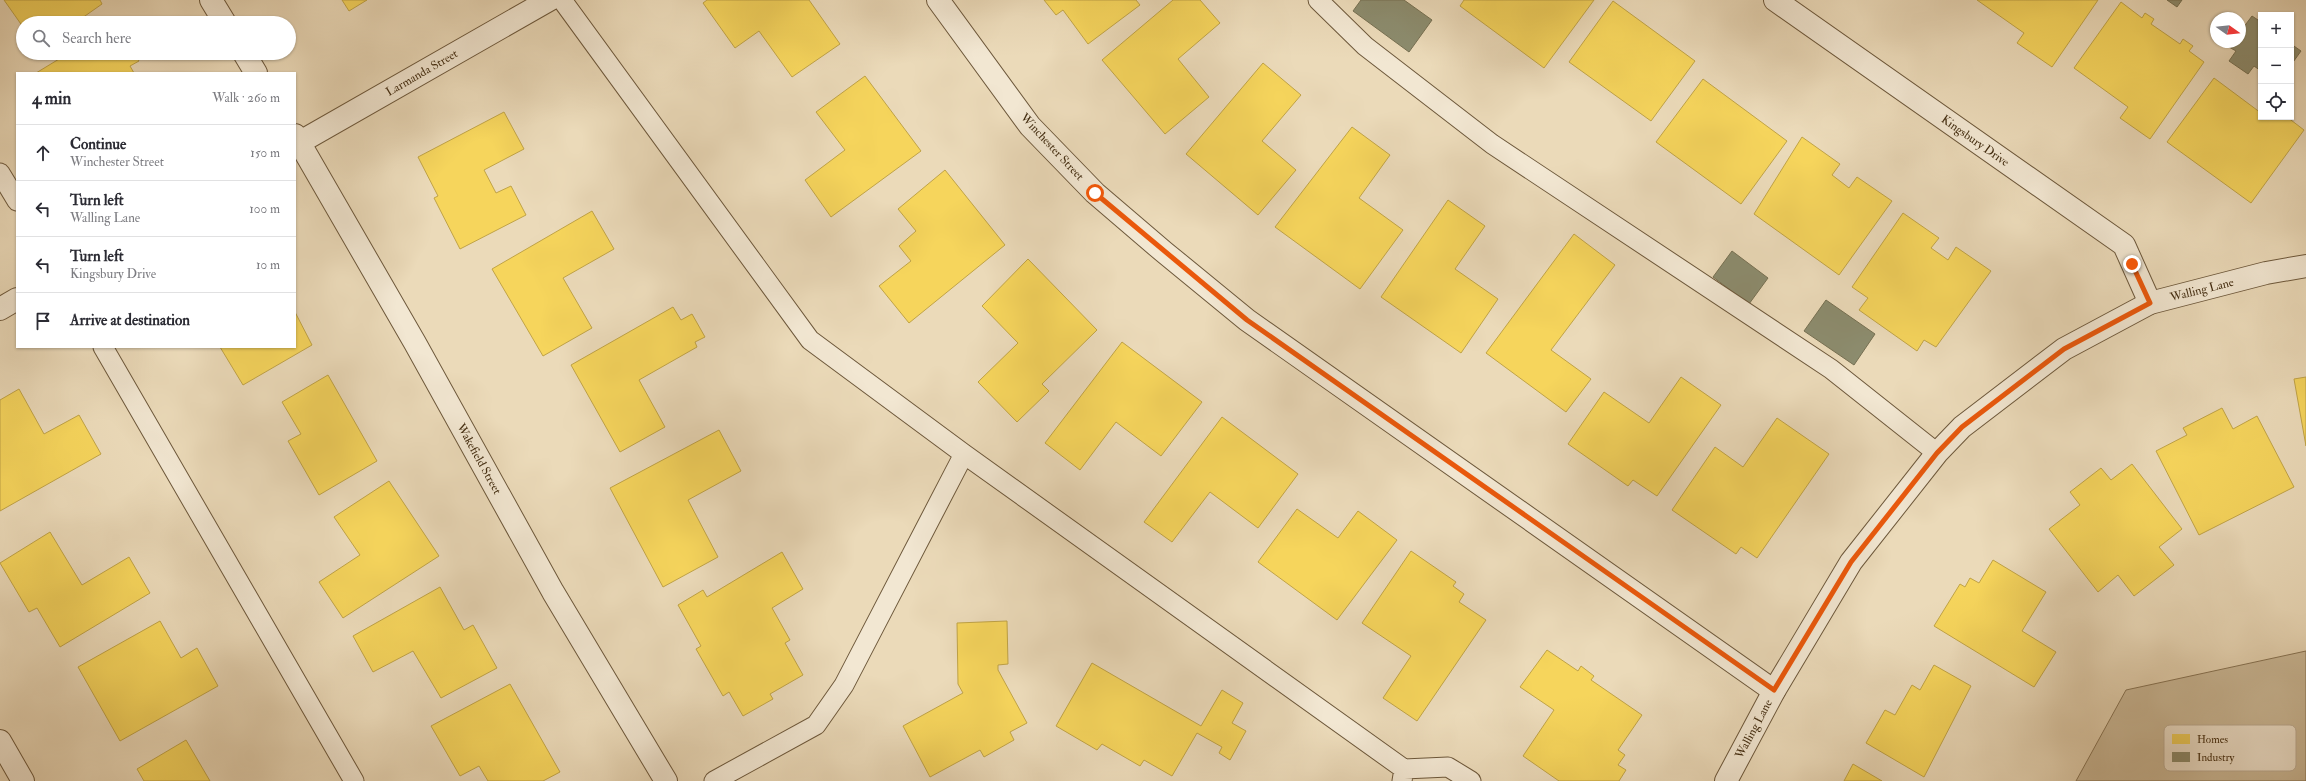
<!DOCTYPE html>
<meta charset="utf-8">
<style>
body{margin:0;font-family:"IM FELL Double Pica",serif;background:#f2f2f3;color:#2b2b33}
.controls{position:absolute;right:12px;top:12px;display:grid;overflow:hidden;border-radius:0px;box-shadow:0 1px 3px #0004}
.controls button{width:36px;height:36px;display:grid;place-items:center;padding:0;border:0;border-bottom:1px solid #e1e1e2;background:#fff;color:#2b2b33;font:20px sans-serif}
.compass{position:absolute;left:2210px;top:12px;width:36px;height:36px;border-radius:50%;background:#fff;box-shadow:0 1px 3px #0004;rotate:105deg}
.stop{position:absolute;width:12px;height:12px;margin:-9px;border:3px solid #ea580c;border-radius:50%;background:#fff}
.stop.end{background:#ea580c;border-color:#fff;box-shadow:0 1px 4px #0008}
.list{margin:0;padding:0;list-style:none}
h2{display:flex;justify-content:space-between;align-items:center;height:52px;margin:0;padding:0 16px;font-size:17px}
h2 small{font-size:13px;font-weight:400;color:#7c7c81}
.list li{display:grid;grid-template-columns:26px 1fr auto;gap:12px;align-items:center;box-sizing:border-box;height:56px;padding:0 16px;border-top:1px solid #e1e1e2}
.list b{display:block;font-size:15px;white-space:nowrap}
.list p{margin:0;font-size:13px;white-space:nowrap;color:#7c7c81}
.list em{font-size:13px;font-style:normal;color:#7c7c81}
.icon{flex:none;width:22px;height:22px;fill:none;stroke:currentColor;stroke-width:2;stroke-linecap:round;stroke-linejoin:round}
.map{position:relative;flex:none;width:2306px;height:781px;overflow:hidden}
.search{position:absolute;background:#fff;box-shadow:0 1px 3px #0004;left:16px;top:16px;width:280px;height:44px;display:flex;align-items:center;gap:10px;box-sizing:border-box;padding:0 14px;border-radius:22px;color:#7c7c81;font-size:15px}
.panel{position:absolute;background:#fff;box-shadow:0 1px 3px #0004;left:16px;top:72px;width:280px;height:276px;border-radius:0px}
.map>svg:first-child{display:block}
.green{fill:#cebd9c;stroke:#887556}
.homes{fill:#f6d55c;stroke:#c0a346}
.industry{fill:#8c8c6e;stroke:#767052}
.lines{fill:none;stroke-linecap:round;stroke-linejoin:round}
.service-casing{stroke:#6d583b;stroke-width:21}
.minor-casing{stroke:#6d583b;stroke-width:24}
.tertiary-casing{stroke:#6d583b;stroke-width:24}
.service{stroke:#f2e7d2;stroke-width:19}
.minor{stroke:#f2e7d2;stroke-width:22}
.tertiary{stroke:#f2e7d2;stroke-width:22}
.route{stroke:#ea580c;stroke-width:5}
.labels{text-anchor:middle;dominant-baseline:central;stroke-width:4;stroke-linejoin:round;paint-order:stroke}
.street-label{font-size:12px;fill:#432d11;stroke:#f2e7d2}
.key{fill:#f2e7d2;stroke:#beaf98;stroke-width:1}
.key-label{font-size:11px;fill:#432d11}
</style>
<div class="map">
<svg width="2306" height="781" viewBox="0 0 2306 781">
<rect width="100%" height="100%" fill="#ebdab9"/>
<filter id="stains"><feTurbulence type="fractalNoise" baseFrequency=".005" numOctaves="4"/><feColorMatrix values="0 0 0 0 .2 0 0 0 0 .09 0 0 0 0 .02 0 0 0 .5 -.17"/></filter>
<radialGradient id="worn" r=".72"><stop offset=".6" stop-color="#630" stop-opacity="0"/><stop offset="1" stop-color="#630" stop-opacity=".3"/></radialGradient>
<path class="green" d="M2306,651v130h-230l50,-91z"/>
<path class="homes" d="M4,0h96l2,4 -27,19h-52v4z
M342,0h25l-18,11z
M707,0h102l31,44 -48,33 -33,-46 -24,17 -32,-45z
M1044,0h92l4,5 -52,39 -25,-34 -7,5z
M1173,0h27l20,23 -42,36 31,38 -44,37 -63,-74z
M1464,0h130l-50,68 -84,-62z
M1977,0h121l-46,67 -35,-24 7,-10z
M1613,1l82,60 -44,60 -82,-59z
M2121,2l21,16 3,-5 9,6 -3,5 29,20 3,-5 10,7 -4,5 15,11 -54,77 -30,-21 8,-11 -54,-39z
M69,53h65l5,8 -9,5 4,7h-98z
M1263,63l38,32 -39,46 34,29 -38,45 -72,-61z
M865,76l56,75 -90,66 -26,-37 40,-30 -29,-38z
M2214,78l47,35v4h26l17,13 -53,73 -84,-61z
M1703,79l84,62 -46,63 -85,-62z
M504,112l20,37 -40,21 12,23 15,-7 15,29 -66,34 -26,-51 4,-2 -20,-39z
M1352,127l38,28 -31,43 44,32 -43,59 -85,-62z
M1802,137l38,27 -8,11 17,13 8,-11 35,24 -53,74 -85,-61z
M945,170l60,75 -96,78 -30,-37 32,-25 -12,-15 17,-15 -18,-22z
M1448,200l37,26 -30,43 43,30 -37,54 -80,-56z
M592,211l22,38 -51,29 29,50 -49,28 -51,-87z
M1903,213l36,25 -8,10 17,12 8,-13 35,24 -55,76 -12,-7 -7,11 -58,-41 9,-12 -16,-11z
M1574,234l41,31 -64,85 40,29 -25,33 -80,-59z
M1028,259l69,71 -55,54 7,7 -32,31 -39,-40 40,-39 -36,-37z
M673,307l8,13 11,-6 13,23 -10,5 2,5 -58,33 26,47 -45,25 -49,-87z
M295,312l17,33 -69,40 -23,-38h75z
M1122,342l80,60 -41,54 -45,-34 -36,48 -35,-27z
M328,375l49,86 -58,34 -31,-54 13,-7 -19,-32z
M1681,377l40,28 -64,91 -24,-16 -5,6 -60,-42 36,-52 45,31z
M2306,377v69l-12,-67z
M19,389l25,45 35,-19 22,39 -101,57v-111z
M2222,408l11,21 24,-13 37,71 -95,48 -43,-84 31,-16 -4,-7z
M1222,417l76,57 -40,54 -48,-36 -38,50 -28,-20z
M1777,418l52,36 -72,104 -16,-11 -5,7 -64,-44 43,-63 28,20z
M719,430l22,41 -53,29 30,57 -55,30 -53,-99z
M2132,464l50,65 -23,18 15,18 -40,31 -16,-21 -20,17 -49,-63 31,-24 -10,-13 31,-24 10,12z
M389,481l50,75 -96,62 -24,-36 41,-27 -26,-38z
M1297,509l41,29 20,-27 39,29 -60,80 -79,-58z
M50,532l32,53 47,-28 21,36 -90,54 -23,-39 -8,4 -29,-49z
M1411,551l45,31 -3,4 11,8 -5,8 27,18 -69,101 -34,-23 28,-42 -49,-33z
M782,552l21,37 -31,19 18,32 -5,3 18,32 -33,19 3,5 -30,17 -14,-24 -6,4 -27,-47 5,-3 -23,-41 25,-15 4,7z
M1993,560l53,32 -24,39 34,21 -22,35 -100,-61 26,-42 5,3 5,-9 9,5z
M440,587l24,43 9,-5 24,43 -56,30 -28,-47 -40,21 -20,-36z
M160,621l21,37 16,-10 21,38 -98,55 -42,-74z
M1007,621l1,43 -10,1v5l29,53 -17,9 4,8 -30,17 -4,-7 -50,27 -27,-51 60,-33 -5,-9 -1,-61z
M1547,650l31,21 3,-5 13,10 -3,4 51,35 -24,35 7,5 -7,10 8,5 -7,11h-60l-36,-25 31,-46 -34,-23z
M1092,663l109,63 21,-36 21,13 -11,20 14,8 -16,29 -11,-7 3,-6 -25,-14 -25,43 -28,-16 -4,6 -38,-22 -5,6 -41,-24z
M1934,665l37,21 -47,91 -58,-34 19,-33 10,5 17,-30 8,5z
M510,684l50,88 -17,9h-55l-9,-15 -19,10 -29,-50z
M186,740l24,41h-66l-7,-12z
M1853,764l29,17h-38z"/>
<path class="industry" d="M1361,0h43l28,20 -23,32 -56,-41z
M2167,0h15l-5,7z
M2252,16l9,6v49l-7,-5 -6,8 -19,-13 7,-10 -7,-4 4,-5h7v-10z
M2291,44l10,7 -10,14z
M1732,251l36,27 -19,26 -36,-27z
M1826,300l49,34 -21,31 -50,-34z"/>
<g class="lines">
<g class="service-casing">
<path id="service" d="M562,0l248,340 154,114 440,315 -2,12
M1318,0l47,46 127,98 339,225 106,84
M0,173l17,28
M103,347l251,434
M1404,769l44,-2 23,14
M714,781l102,-56 28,-40 120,-231"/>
</g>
<g class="minor-casing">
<path id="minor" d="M211,0l14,23
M938,0l92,126 65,67 69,59 83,68 527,371
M1775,0l349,245 26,58
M244,53l12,20
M295,135l120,208 138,249 113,189
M0,741l23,40"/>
</g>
<g class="tertiary-casing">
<path id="tertiary" d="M295,145l254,-145
M0,309l17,-10
M1726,781l48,-90 77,-129 86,-109 25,-26 102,-78 86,-46 116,-30 40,-7"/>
</g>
<use href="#service" class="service"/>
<use href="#minor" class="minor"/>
<use href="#tertiary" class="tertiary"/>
</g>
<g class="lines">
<path class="route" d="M1095,193l152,127 527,370 77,-128 86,-109 25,-26 102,-78 86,-46 -18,-39"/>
</g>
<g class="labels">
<g class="street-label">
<text transform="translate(422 73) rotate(-30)">Larmanda Street</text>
<text transform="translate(1975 141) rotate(35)">Kingsbury Drive</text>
<text transform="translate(1052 147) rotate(47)">Winchester Street</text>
<text transform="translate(2202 290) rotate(-14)">Walling Lane</text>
<text transform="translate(479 459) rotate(61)">Wakefield Street</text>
<text transform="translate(1754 729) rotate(-62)">Walling Lane</text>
</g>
</g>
<rect x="2164" y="725" width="132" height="46" rx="6" class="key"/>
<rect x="2172" y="734" width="18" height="10" fill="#f6d55c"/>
<rect x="2172" y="752" width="18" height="10" fill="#8c8c6e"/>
<g class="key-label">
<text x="2197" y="743">Homes</text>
<text x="2197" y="761">Industry</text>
</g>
<rect width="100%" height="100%" filter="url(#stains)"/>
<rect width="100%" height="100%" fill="url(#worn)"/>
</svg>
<div class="controls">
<button>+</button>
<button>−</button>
<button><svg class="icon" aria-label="locate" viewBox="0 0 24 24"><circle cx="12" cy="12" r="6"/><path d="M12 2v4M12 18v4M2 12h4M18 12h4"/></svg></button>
</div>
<svg class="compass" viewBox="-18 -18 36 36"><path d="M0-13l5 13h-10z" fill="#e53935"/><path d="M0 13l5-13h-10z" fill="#7c7c81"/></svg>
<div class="stop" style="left:1095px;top:193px"></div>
<div class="stop end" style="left:2132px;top:264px"></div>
<div class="search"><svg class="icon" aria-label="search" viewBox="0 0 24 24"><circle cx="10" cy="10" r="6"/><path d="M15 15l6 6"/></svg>Search here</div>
<section class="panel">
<h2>4 min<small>Walk · 260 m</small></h2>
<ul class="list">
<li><svg class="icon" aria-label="ahead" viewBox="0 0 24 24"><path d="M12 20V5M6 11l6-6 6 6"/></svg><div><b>Continue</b><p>Winchester Street</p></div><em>150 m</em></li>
<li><svg class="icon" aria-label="left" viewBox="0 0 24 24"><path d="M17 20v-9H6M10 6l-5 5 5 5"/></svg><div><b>Turn left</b><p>Walling Lane</p></div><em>100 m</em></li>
<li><svg class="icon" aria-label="left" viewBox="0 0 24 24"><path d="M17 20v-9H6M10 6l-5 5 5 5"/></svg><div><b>Turn left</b><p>Kingsbury Drive</p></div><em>10 m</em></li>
<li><svg class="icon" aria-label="arrive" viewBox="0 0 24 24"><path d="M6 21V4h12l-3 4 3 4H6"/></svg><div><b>Arrive at destination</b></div></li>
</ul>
</section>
</div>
